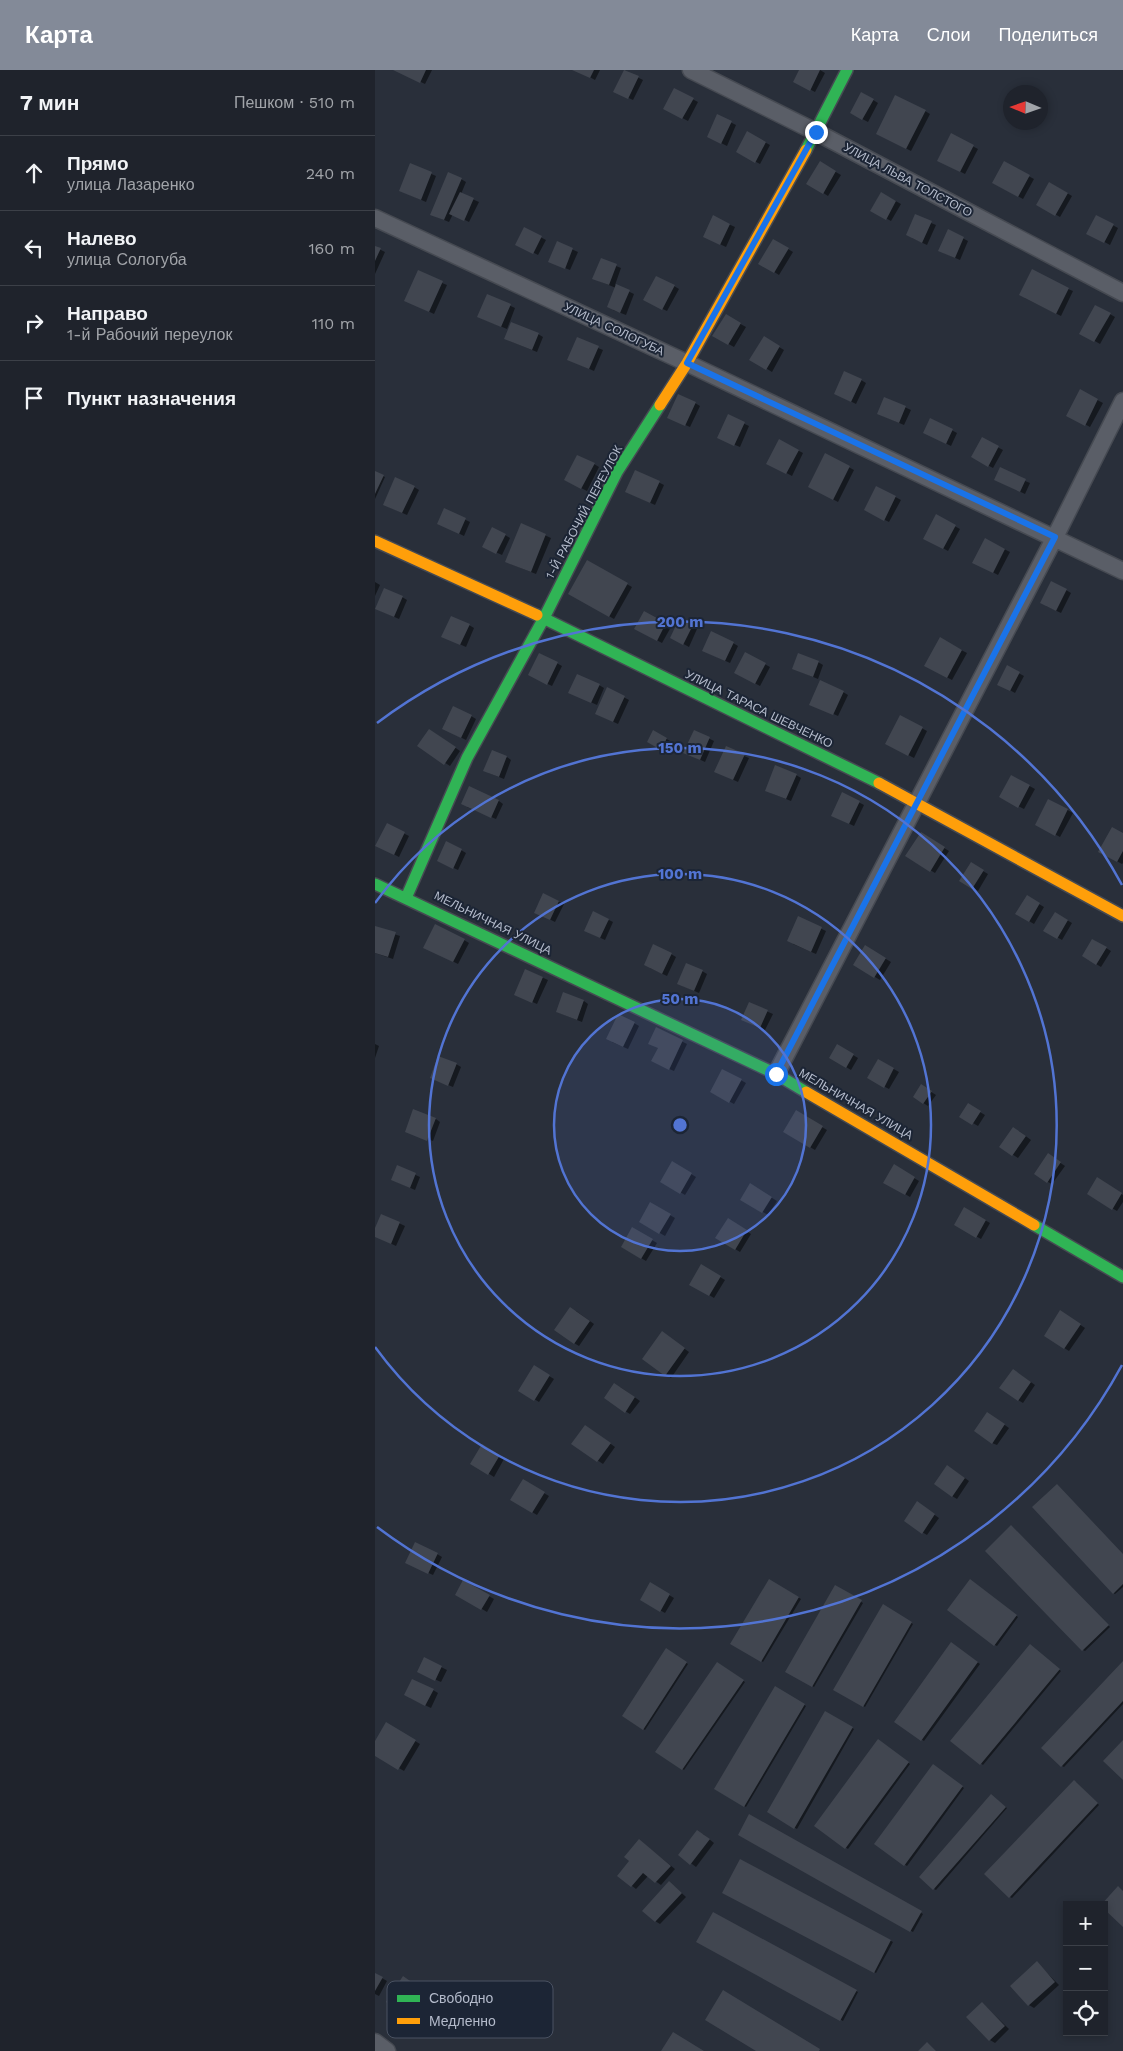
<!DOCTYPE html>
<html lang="ru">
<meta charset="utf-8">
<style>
body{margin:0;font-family:"Work Sans",sans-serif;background:#272b34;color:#f1f3f6}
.controls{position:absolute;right:15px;bottom:15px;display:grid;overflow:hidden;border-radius:0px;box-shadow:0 2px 8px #0003}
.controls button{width:45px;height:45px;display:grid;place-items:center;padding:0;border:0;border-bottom:1px solid #3c4048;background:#1f232c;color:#f1f3f6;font:25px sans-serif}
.compass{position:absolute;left:628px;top:15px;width:45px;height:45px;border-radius:50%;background:#1f232c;box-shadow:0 2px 8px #0003;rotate:272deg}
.stop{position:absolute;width:15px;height:15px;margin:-11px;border:4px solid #1a73e8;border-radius:50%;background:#fff}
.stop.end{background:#1a73e8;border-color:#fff;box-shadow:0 1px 5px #0008}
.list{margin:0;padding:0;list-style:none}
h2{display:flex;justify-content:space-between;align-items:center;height:65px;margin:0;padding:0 20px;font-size:21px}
h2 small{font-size:16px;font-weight:400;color:#a1a4a9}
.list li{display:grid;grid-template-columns:32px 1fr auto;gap:15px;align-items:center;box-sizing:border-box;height:75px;padding:0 20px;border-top:1px solid #3c4048}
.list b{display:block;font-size:19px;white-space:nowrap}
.list p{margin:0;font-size:16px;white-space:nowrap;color:#a1a4a9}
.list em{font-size:16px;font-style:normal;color:#a1a4a9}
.icon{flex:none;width:28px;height:28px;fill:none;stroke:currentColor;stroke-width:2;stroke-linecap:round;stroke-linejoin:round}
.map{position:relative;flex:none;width:748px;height:1981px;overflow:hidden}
header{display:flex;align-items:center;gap:30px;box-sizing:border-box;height:70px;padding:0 25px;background:#838a98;color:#fff}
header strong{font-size:24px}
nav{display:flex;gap:28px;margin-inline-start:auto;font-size:18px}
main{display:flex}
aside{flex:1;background:#1f232c}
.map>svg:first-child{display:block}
.shadow{fill:#0007}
.building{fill:#414650}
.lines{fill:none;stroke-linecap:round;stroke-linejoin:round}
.street-casing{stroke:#464a52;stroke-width:19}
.fast-casing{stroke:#464a52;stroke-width:14}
.slow-casing{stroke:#464a52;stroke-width:14}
.street{stroke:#5a5e67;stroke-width:16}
.fast{stroke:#30b455;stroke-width:11}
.slow{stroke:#ff9f0a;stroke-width:11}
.route{stroke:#1a73e8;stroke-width:6}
.ring{fill:none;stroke:#5274d3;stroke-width:2.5}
.labels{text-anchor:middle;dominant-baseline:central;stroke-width:4;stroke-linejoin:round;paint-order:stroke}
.street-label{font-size:12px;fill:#b4bbcb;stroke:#1c2535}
.key{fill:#1c2535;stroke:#4a5262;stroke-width:1}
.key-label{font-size:14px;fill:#b4bbcb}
.centre{fill:#5274d3;stroke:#1c2535;stroke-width:2.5}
.ring-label{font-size:15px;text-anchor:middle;font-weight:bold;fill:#5274d3;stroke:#1c2535;stroke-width:4;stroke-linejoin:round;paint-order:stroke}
</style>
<header>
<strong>Карта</strong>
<nav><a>Карта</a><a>Слои</a><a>Поделиться</a></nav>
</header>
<main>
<aside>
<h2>7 мин<small>Пешком · 510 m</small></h2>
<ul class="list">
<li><svg class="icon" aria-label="ahead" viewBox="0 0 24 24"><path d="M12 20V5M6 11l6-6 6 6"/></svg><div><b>Прямо</b><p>улица Лазаренко</p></div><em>240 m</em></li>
<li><svg class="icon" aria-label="left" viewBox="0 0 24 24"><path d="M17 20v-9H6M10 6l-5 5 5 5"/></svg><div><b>Налево</b><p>улица Сологуба</p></div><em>160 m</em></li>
<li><svg class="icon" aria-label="right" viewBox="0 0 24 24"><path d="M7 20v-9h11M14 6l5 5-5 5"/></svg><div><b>Направо</b><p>1-й Рабочий переулок</p></div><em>110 m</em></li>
<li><svg class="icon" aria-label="arrive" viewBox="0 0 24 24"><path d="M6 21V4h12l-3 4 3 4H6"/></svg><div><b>Пункт назначения</b></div></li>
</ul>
</aside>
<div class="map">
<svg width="748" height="1981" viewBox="0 0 748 1981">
<rect width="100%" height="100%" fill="#292f3a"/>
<path class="shadow" d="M20,0h37l-7,14z
M202,0h23l-5,10z
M425,0h20l5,3 -10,19 -21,-11z
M250,1l18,9 -10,20 -13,-6z
M300,20l23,12 -10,19 -23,-12z
M487,23l16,10 -10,19 -17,-9z
M550,41l5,3 -19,37 -29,-15z
M343,46l18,9 -9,21 -14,-7z
M373,63l22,12 -10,19 -23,-12z
M576,65l27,14 -13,25 -22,-11z
M445,93l21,12 -13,21 -20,-13z
M629,93l30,16 -11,20 -30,-16z
M36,95l25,11 -10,26 -25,-11z
M86,109l5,3 -5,12 18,8 -10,20 -16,-8 -4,8 -12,-5z
M675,113l22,13 -12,21 -23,-13z
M506,123l20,11 -10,17 -20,-11z
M721,146l22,12 -8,17 -22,-12z
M338,147l22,10 -9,20 -17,-8z
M556,153l5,2 -9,20 -15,-7z
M150,159l21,11 -8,15 -21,-11z
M574,161l19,10 -8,19 -16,-7z
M398,170l20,12 -14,23 -19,-12z
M183,173l20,9 -8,18 -15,-6z
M0,177l10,5 -10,22z
M226,190l20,8 -6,17 19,9 -8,21 -13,-5 3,-22 -17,-7z
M67,213l5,2 -13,29 -23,-11z
M299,216l5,3 -12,22 -17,-8z
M693,219l5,2 -12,25 -36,-18z
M112,225l28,13 -8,21 -24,-10z
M721,236l19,11 -15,27 -19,-11z
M351,246l20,11 -12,20 -20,-11z
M163,264l5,3 -6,15 -27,-11z
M389,268l20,12 -12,22 -21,-13z
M223,278l5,2 -9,21 -20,-9z
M486,310l5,3 -10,21 -16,-8z
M705,321l23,12 -13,24 -22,-12z
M510,328l26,12 -7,15 -21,-9z
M320,333l5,3 -10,21 -16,-7z
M353,346l21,10 -9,21 -17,-7z
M556,349l26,14 -6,13 -22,-11z
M607,369l21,11 -10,18 -21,-11z
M405,371l23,12 -11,23 -24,-13z
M451,385l28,15 -16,32 -24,-13z
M219,394l5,3 -12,24 -22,-11z
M261,401l28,14 -9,20 -24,-11z
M0,402l10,5 -10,22z
M650,411l5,2 -5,11 -25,-12z
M39,417l5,3 -12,25 -18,-8z
M502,417l24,13 -12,22 -24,-12z
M70,440l25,12 -6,14 -20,-10z
M561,446l24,13 -12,22 -23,-13z
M147,455l29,13 -15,36 -25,-10z
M130,465l5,3 -8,17 -13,-6z
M611,470l24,12 -12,23 -24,-13z
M212,492l45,25 -18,32 -44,-25z
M0,512l5,3 -5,11z
M691,520l5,3 -10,20 -15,-7z
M27,527l5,3 -8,19 -18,-8z
M269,543l27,14 -9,16 -26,-14z
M305,550l17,9 -8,18 -18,-10z
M94,555l5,3 -8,19 -18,-8z
M565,569l27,14 -15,27 -26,-14z
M358,573l5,3 -8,17 -22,-10z
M165,584l22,12 -10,20 -17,-8z
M370,584l25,13 -10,19 -24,-13z
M443,592l5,3 -5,14 -19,-8z
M632,597l17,9 -9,17 -16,-9z
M224,615l5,3 -7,17 -22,-10z
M233,619l21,11 -11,24 -17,-8z
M468,622l5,3 -10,21 -24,-11z
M96,646l5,3 -10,21 -18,-9z
M526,647l26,14 -13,27 -27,-14z
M319,661l20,10 -9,21 -15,-7z
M279,662l18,10 -6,10 -18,-10z
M59,663l26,18 -10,15 -31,-20z
M369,686l5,2 -11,24 -17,-8z
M132,687l4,3 -7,19 -15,-6z
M421,705l5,3 -10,23 -20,-8z
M636,706l24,13 -11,20 -24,-12z
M468,724l21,11 -10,21 -17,-8z
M674,730l24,13 -13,24 -24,-13z
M124,731l4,3 -7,15 -29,-12z
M12,755l22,11 -10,21 -17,-9z
M546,764l28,17 -14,22 -28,-17z
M748,764v29l-1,1 -22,-12z
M86,780l5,3 -8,17 -15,-7z
M596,794l17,10 -10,17 -17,-11z
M169,825l20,9 -9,18 -14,-7z
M652,827l17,10 -10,17 -17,-10z
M680,843l17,10 -10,17 -17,-10z
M424,848l27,13 -10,23 -23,-10z
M234,850l4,2 -8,18 -15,-7z
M0,858l25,8 -7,23 -18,-6z
M89,870l5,3 -11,21 -28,-14z
M718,870l18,11 -10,16 -18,-11z
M491,877l25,15 -11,18 -25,-15z
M296,884l5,3 -9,19 -17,-8z
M151,900l22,10 -11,24 -16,-7z
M327,901l5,3 -8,19 -16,-7z
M209,931l4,3 -6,18 -25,-10z
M375,934l23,10 -8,16 -17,-8z
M259,953l5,3 -11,23 -16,-7z
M282,959l30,15 -13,27 -16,-7 1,-16z
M0,974l4,2 -4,12z
M463,976l20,12 -7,12 -20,-12z
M503,990l21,12 -10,17 -21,-11z
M81,994l5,3 -8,20 -22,-9z
M348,1000l23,13 -12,21 -22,-12z
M547,1016l14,9 -8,11 -14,-9z
M593,1035l17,10 -7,11 -17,-10z
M421,1042l31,18 -12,20 -31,-18z
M61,1049l4,3 -7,19 -24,-9z
M644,1061l12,9 -13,18 -17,-11z
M678,1088l12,8 -13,18 -4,-2z
M298,1093l23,14 -11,18 -23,-14z
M519,1096l25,15 -9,16 -25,-15z
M23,1097l22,10 -5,13 -18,-8z
M722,1109l26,16v7l-6,9 -29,-17z
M376,1115l26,16 -9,14 -26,-15z
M276,1134l24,14 -10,18 -24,-14z
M590,1139l25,14 -9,16 -25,-14z
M7,1145l23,11 -9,20 -21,-10z
M353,1150l23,14 -11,18 -23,-14z
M258,1159l24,14 -11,18 -24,-14z
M327,1196l23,14 -11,18 -23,-14z
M201,1241l18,13 -15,22 -5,-3z
M686,1242l24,16 -16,23 -24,-15z
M292,1266l22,16 -18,26 -28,-20z
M159,1297l20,12 -15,23 -19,-12z
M643,1303l17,12 -12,18 -5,-3z
M245,1317l20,14 -10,13 -5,-3z
M617,1346l17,12 -12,17 -5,-2z
M215,1359l25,18 -12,17 -30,-20z
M108,1375l21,14 -10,18 -22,-14z
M577,1399l17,12 -12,18 -5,-3z
M148,1411l26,15 -12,19 -25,-15z
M547,1436l17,12 -12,17 -5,-3z
M638,1458l97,99 -25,24 -2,-1z
M62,1484l5,3 -9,18 -22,-10z
M748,1485v32l-8,7 -2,-1z
M394,1510l32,19 -38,63 -31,-19z
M89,1512l30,17 -7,13 -30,-18z
M598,1512l45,35 -21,29 -2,-1z
M276,1514l23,14 -9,15 -23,-13z
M461,1517l27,16 -49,84 -27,-16z
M508,1536l30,18 -48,83 -30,-18z
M576,1573l29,21 -56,77 -28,-20z
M657,1577l29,24 -78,94 -31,-25z
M291,1580l22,14 -43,66 -22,-14z
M50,1589l22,11 -6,12 -18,-8z
M342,1593l28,19 -61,88 -27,-19z
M748,1593v41l-59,63 -2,-1z
M401,1618l30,18 -60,101 -31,-18z
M58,1620l5,3 -7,15 -21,-10z
M450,1643l29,16 -57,100 -29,-17z
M12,1654l33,20 -16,27 -29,-17v-10z
M503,1671l32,23 -62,85 -32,-23z
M559,1696l30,22 -57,78 -31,-22z
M701,1712l23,23 -87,93 -2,-1z
M618,1727l14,11 -71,82 -2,-1z
M375,1746l173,98 -10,18 -173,-97z
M328,1764l11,9 -18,24 -16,-12z
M264,1770l36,29 -14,16 -13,-9 -12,13 -17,-13 12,-15z
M366,1791l152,81 -17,31 -152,-81z
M299,1816l12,11 -26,27 -5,-3z
M338,1843l145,79 -15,29 -145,-79z
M662,1893l22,22 -25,23 -5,-3z
M0,1904l12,7 -8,15 -4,-2z
M607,1933l27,26 -14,14 -5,-3z"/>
<path class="building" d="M18,0h33l-6,13z
M197,0h22l-4,8z
M249,0l15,6 -11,23 -15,-7z
M424,0h21l-10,21 -17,-9z
M299,18l20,10 -12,21 -19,-10z
M486,22l13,7 -12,21 -12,-7z
M520,25l31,15 -20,39 -30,-15z
M342,44l15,7 -11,23 -14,-7z
M372,61l19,11 -11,21 -19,-11z
M576,63l23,12 -14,27 -23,-11z
M445,91l16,10 -13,23 -17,-10z
M629,91l26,14 -12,22 -26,-14z
M35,93l22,9 -11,28 -22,-9z
M73,102l14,6 -18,42 -14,-5z
M674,112l19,11 -13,23 -19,-11z
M85,122l14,6 -10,23 -15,-7z
M506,122l15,9 -10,19 -16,-9z
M540,144l17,7 -10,22 -16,-8z
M338,145l17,9 -10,21 -17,-8z
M721,145l18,9 -10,19 -18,-9z
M149,157l18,9 -9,18 -18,-9z
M573,159l16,8 -9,21 -17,-7z
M398,169l16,9 -15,25 -16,-9z
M182,171l16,7 -8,21 -17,-7z
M0,176l6,2 -6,13z
M226,188l16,6 -8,21 -17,-6z
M657,199l37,19 -13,26 -37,-19z
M43,200l25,11 -14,31 -25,-11z
M281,206l19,9 -13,25 -19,-10z
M241,214l14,6 -10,23 -13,-6z
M112,224l24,10 -10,23 -24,-10z
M720,235l16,8 -17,29 -15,-8z
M351,244l15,9 -13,22 -16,-9z
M136,252l28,11 -7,17 -28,-11z
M389,266l16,10 -14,24 -17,-10z
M202,267l22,9 -10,23 -22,-9z
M469,301l18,8 -11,23 -17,-8z
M705,319l18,10 -13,27 -19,-10z
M303,324l18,8 -11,24 -18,-8z
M509,327l22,9 -7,17 -22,-9z
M353,344l17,8 -11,24 -17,-8z
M555,348l23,11 -7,15 -23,-11z
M607,367l17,9 -11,21 -17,-10z
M404,369l20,11 -13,24 -20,-10z
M450,383l25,13 -17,34 -25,-13z
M202,385l18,8 -14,26 -17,-9z
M625,397l26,12 -6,13 -26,-12z
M260,400l25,11 -10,22 -25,-11z
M0,401l9,4 -9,19z
M20,407l20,9 -13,27 -19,-8z
M501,416l20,10 -12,25 -20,-11z
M69,438l22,10 -7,16 -22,-10z
M561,444l20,11 -13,24 -20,-10z
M146,453l25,11 -15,38 -26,-10z
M117,457l14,7 -10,20 -14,-7z
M610,468l20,11 -12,24 -21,-10z
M212,490l41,23 -19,34 -41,-23z
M676,511l16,8 -11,22 -16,-8z
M9,518l19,8 -9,21 -19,-8z
M269,541l22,12 -9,18 -23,-12z
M76,546l19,8 -10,21 -19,-8z
M304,549l14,6 -10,20 -13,-7z
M336,561l23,11 -9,19 -23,-10z
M565,567l22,13 -15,28 -23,-12z
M370,582l21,11 -11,21 -21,-11z
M164,583l19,9 -11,23 -19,-10z
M423,583l21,8 -6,16 -21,-8z
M632,595l13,7 -10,19 -13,-6z
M202,604l23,10 -9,19 -23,-10z
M445,610l24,11 -11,24 -24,-10z
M232,617l18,9 -12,26 -18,-8z
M78,636l19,9 -11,23 -19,-9z
M525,645l23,12 -15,29 -23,-12z
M54,659l27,18 -12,18 -27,-19z
M278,660l14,8 -6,12 -14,-8z
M319,660l16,7 -10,23 -17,-7z
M351,676l19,8 -12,26 -19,-8z
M117,680l15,6 -8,21 -16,-6z
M400,695l22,9 -11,25 -21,-8z
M636,705l19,10 -12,23 -19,-11z
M94,716l30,14 -8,18 -30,-14z
M467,722l18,9 -11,23 -18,-8z
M673,729l20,10 -13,27 -20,-11z
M12,753l18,9 -11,23 -19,-9z
M737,757l11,6v18l-6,11 -19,-10z
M546,762l24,15 -15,25 -25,-16z
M71,771l16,8 -9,20 -16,-8z
M596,792l13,8 -12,19 -13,-8z
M168,823l16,8 -9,19 -16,-7z
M652,825l13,8 -11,19 -14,-8z
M218,841l16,8 -9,19 -16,-7z
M680,842l13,8 -11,19 -14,-8z
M423,846l24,11 -11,25 -24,-11z
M60,854l30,15 -12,23 -30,-14z
M0,856l21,6 -8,25 -13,-4z
M717,869l15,8 -11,18 -14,-9z
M278,874l19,9 -10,21 -18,-9z
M490,875l21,13 -12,20 -21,-13z
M311,893l17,7 -9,21 -17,-7z
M150,899l18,8 -11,26 -18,-8z
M188,922l21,8 -7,20 -21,-8z
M374,932l19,8 -8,18 -19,-8z
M243,944l17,8 -12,25 -17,-8z
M281,957l27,13 -14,30 -18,-9 7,-13 -10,-4z
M462,974l17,10 -8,14 -17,-10z
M63,986l19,7 -9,23 -18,-8z
M503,989l16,9 -10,20 -17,-10z
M347,999l20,10 -13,24 -19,-11z
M546,1014l11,7 -9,13 -10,-7z
M593,1033l13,8 -9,14 -13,-8z
M38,1039l23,9 -9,23 -22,-9z
M421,1040l27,16 -13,22 -27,-16z
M638,1057l13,9 -14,20 -13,-9z
M673,1083l13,9 -14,21 -13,-9z
M297,1091l20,12 -12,21 -20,-12z
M519,1094l21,13 -10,18 -22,-12z
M22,1095l19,8 -6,15 -19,-8z
M722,1107l25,16 -10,17 -25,-16z
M375,1113l22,14 -10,16 -22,-13z
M275,1132l21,12 -12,20 -20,-12z
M589,1137l22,13 -10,18 -22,-13z
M6,1144l19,8 -9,22 -16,-7v-9z
M353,1148l19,12 -12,20 -20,-12z
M257,1157l21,12 -12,20 -20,-12z
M326,1194l20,12 -12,20 -20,-11z
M195,1237l20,14 -16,23 -20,-14z
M685,1240l21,14 -17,25 -20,-13z
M287,1261l23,17 -20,28 -23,-17z
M159,1295l16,10 -16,26 -16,-10z
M638,1299l18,13 -13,19 -19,-13z
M239,1313l21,14 -10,16 -21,-15z
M612,1342l18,12 -13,20 -18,-13z
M210,1355l26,18 -14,19 -26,-18z
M107,1374l18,11 -12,20 -18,-11z
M572,1395l18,13 -13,19 -18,-13z
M148,1409l22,13 -13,21 -22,-13z
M682,1414l66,70v30l-10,10 -81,-87z
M542,1431l18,13 -13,20 -18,-13z
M636,1455l98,100 -27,26 -97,-100z
M40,1472l23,11 -10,21 -23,-11z
M394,1509l30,18 -38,65 -31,-18z
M595,1509l47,36 -23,31 -47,-36z
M88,1510l27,15 -9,15 -26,-15z
M275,1512l20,12 -10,18 -20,-12z
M460,1515l27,15 -50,87 -27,-15z
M508,1534l29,18 -49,85 -30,-17z
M576,1572l27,20 -57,79 -27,-19z
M655,1574l30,25 -80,96 -30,-24z
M291,1578l21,14 -44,68 -21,-14z
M49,1587l18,9 -7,15 -18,-9z
M748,1591v40l-62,66 -20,-19z
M342,1592l27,18 -62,90 -27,-18z
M37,1609l22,10 -9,17 -21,-11z
M400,1616l30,18 -61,103 -30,-18z
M450,1641l28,16 -59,102 -27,-17z
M11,1652l30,18 -18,30 -23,-14v-15z
M503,1669l31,23 -64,87 -31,-23z
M748,1670v40l-20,-19z
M558,1694l30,22 -59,80 -30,-22z
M699,1710l24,23 -89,95 -25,-24z
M616,1724l15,13 -73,83 -14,-13z
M374,1744l173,97 -12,21 -172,-97z
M322,1760l13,9 -20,26 -12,-10z
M264,1769l32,27 -16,17 -12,-10 -12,14 -14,-11 12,-15 -5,-4z
M365,1789l151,81 -17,33 -152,-80z
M294,1811l13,12 -27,29 -13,-11z
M743,1816l5,5v36l-19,-18v-4h-3z
M338,1842l144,78 -17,31 -144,-79z
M662,1891l18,21 -27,24 -18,-20z
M0,1903l8,4 -8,14z
M28,1906l20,14 -17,26 -20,-14z
M348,1920l97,59 -1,2h-63l-51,-31z
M607,1932l23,24 -16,15 -23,-24z
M298,1962l31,19h-43z
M552,1972l9,9h-18z"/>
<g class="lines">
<g class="street-casing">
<path id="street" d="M316,0l125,62 307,161
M0,148l312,145 436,208
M401,1004l279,-537 68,-136
M0,1972l12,9"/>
</g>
<g class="fast-casing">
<path id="fast" d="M431,80l41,-80
M162,545l342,168
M0,814l401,190 30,18
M31,828l61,-140 77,-140 73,-146 43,-67
M659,1155l89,52"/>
</g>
<g class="slow-casing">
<path id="slow" d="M285,335l27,-42 119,-213
M0,471l162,74
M504,713l244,133
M431,1022l228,133"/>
</g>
<use href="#street" class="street"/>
<use href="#fast" class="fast"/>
<use href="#slow" class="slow"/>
</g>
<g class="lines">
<path class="route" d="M401,1004l279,-537 -368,-174 129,-231"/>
</g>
<circle cx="305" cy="1055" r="126" fill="#5274d3" fill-opacity=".12"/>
<g class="ring">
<circle cx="305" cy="1055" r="126"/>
<circle cx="305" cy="1055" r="251"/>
<path d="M0 833A377 377 0 1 1 0 1277"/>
<path d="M747 1295A503 503 0 0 1 2 1457M2 653A503 503 0 0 1 747 815"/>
</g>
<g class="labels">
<g class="street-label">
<text transform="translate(533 110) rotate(28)">УЛИЦА ЛЬВА ТОЛСТОГО</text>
<text transform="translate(239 259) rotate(25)">УЛИЦА СОЛОГУБА</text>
<text transform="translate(209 442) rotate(-62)">1-Й РАБОЧИЙ ПЕРЕУЛОК</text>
<text transform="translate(384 639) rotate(26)">УЛИЦА ТАРАСА ШЕВЧЕНКО</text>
<text transform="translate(118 853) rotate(26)">МЕЛЬНИЧНАЯ УЛИЦА</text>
<text transform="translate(481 1034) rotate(30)">МЕЛЬНИЧНАЯ УЛИЦА</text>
</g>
</g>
<rect x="12" y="1911" width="166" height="57" rx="8" class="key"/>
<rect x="22" y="1925" width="23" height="7" fill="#30b455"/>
<rect x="22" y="1948" width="23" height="6" fill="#ff9f0a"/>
<g class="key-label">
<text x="54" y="1933">Свободно</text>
<text x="54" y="1956">Медленно</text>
</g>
<circle cx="305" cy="1055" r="8" class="centre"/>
<g class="ring-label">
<text x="305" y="557">200 m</text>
<text x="305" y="683">150 m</text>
<text x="305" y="809">100 m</text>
<text x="305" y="934">50 m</text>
</g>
</svg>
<div class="controls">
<button>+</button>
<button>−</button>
<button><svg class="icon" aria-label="locate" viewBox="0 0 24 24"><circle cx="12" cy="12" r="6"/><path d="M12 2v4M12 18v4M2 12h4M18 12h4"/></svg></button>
</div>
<svg class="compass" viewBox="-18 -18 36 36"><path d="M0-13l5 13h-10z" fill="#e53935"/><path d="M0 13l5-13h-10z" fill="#a1a4a9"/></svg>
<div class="stop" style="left:401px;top:1004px"></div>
<div class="stop end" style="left:441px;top:62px"></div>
</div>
</main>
